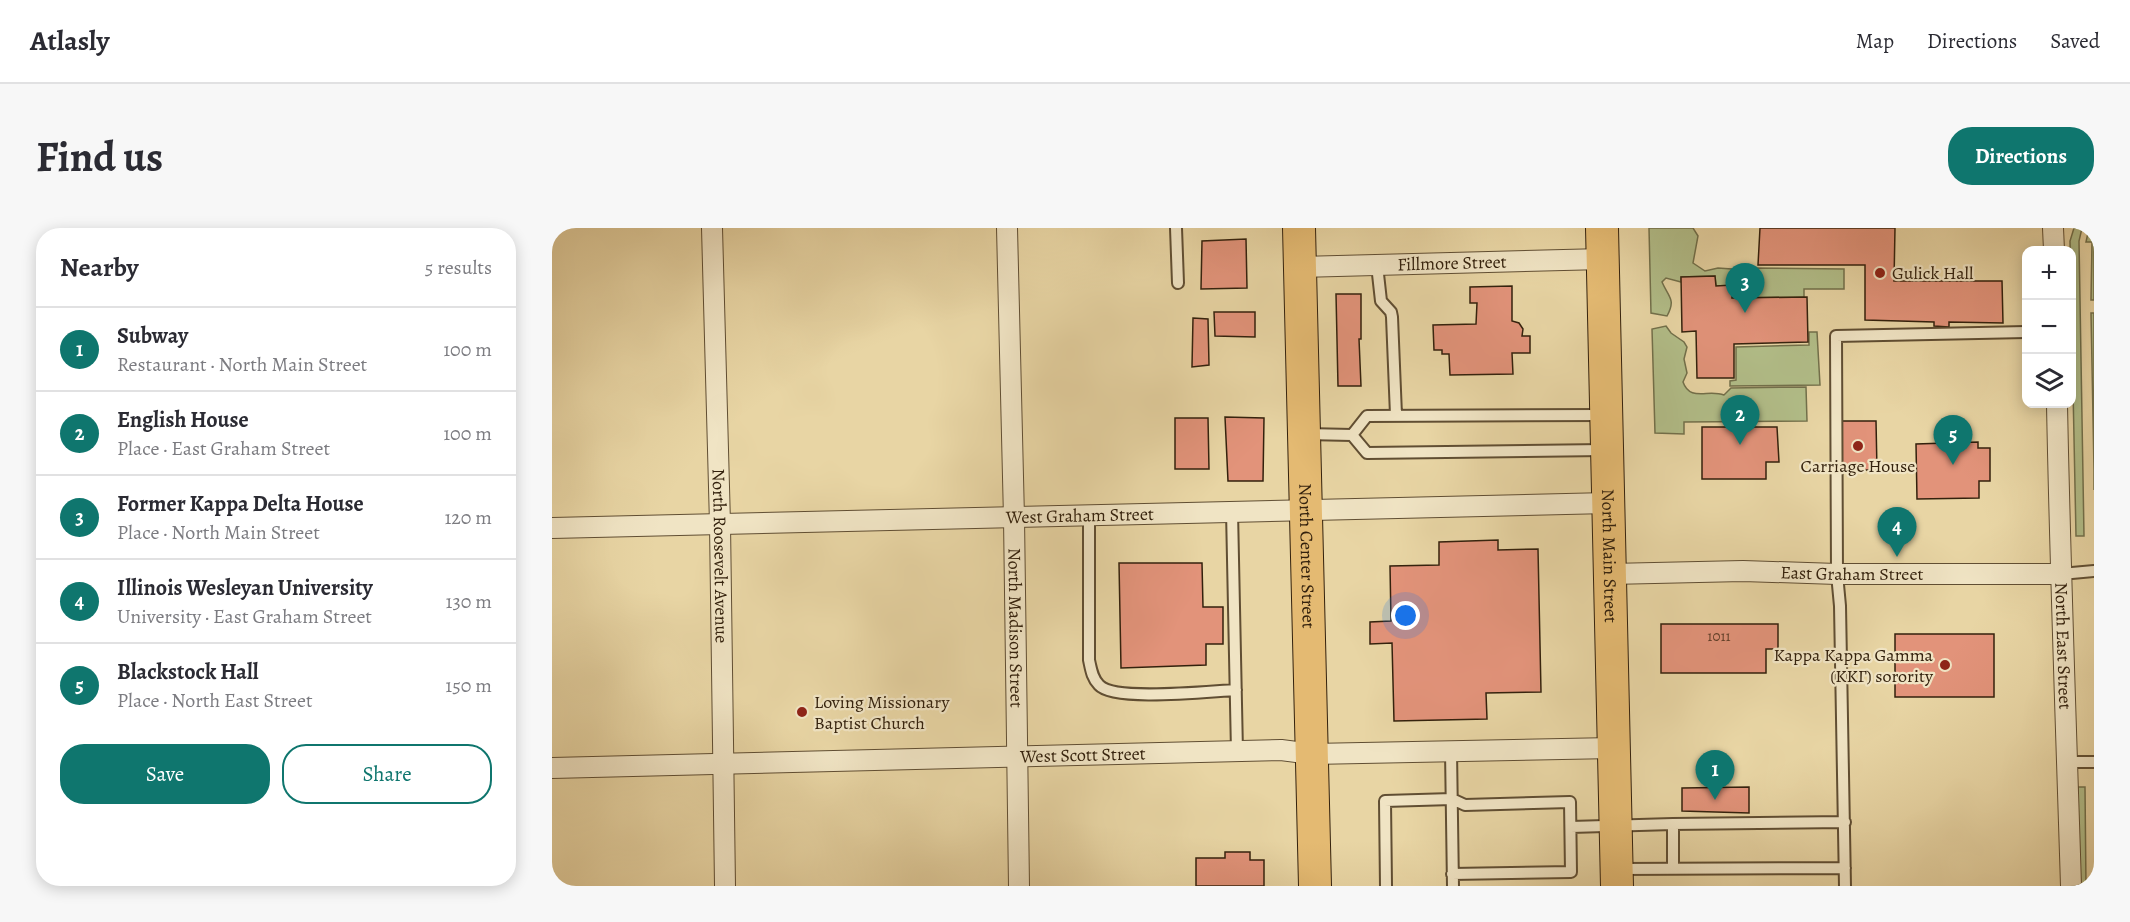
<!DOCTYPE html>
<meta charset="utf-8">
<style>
body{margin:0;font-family:Alegreya,serif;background:#f7f7f7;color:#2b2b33}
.controls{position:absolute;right:18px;top:18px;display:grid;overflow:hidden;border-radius:12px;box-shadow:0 3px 15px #0003}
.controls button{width:54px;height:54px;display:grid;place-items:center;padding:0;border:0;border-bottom:2px solid #e1e1e2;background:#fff;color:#2b2b33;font:30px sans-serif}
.you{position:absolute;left:854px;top:388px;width:21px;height:21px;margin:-15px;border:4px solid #fff;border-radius:50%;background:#1a73e8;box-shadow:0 0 0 9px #1a73e833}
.badge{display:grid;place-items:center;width:39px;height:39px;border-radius:50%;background:#0f766e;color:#fff;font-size:20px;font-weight:700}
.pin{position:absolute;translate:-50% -50px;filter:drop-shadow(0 2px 3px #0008)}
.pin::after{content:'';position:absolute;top:32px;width:21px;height:18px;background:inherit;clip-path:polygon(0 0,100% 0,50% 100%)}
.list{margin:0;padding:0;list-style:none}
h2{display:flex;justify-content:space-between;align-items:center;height:78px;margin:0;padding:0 24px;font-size:26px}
h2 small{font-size:20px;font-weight:400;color:#7c7c81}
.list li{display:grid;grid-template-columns:39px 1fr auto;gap:18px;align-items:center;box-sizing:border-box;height:84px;padding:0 24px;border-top:2px solid #e1e1e2}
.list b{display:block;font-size:22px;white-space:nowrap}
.list p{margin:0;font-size:20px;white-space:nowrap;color:#7c7c81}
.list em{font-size:20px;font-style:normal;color:#7c7c81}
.actions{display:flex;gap:12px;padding:18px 24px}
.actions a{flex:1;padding:14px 0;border:2px solid #0f766e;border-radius:24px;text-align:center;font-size:21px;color:#0f766e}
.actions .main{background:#0f766e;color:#fff}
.icon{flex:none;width:33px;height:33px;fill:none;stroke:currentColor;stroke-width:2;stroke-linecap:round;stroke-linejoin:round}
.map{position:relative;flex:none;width:1542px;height:658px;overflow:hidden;border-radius:24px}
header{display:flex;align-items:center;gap:36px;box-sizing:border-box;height:84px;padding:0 30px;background:#fff;border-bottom:2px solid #e1e1e2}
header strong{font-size:28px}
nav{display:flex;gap:33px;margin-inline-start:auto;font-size:21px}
.intro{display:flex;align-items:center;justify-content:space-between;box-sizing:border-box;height:144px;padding:0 36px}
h1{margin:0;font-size:42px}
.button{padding:15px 27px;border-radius:24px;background:#0f766e;color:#fff;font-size:21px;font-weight:700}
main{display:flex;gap:36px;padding:0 36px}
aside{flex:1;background:#fff;border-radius:24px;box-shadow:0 3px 15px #0003}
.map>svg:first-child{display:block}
.green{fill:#b2be89;stroke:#72704b;stroke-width:1.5}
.building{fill:#e2937a;stroke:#33210d;stroke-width:1.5}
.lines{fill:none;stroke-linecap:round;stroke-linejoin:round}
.service-casing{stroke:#604e33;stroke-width:14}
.minor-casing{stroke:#604e33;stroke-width:22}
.primary-casing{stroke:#33210d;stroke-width:34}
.service{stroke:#f0e4c4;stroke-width:10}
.minor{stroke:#f0e4c4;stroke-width:20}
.primary{stroke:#e4ba72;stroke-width:32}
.poi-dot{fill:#8f2418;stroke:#f0e4c4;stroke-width:2}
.labels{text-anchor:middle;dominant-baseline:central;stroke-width:4.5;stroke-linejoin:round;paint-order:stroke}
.number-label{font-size:15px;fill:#5f3e28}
.street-label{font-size:18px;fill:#33210d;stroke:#f0e4c4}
.poi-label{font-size:18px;fill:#33210d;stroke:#f0e4c4;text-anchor:start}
</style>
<header>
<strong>Atlasly</strong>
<nav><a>Map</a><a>Directions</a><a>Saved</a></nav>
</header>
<div class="intro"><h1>Find us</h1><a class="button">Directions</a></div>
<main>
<aside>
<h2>Nearby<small>5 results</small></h2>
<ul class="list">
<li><span class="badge">1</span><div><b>Subway</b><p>Restaurant · North Main Street</p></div><em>100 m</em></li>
<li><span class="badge">2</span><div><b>English House</b><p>Place · East Graham Street</p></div><em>100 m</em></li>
<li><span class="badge">3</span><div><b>Former Kappa Delta House</b><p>Place · North Main Street</p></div><em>120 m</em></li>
<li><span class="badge">4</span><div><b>Illinois Wesleyan University</b><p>University · East Graham Street</p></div><em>130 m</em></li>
<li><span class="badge">5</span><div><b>Blackstock Hall</b><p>Place · North East Street</p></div><em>150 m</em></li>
</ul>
<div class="actions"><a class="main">Save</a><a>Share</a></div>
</aside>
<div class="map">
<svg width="1542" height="658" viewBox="0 0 1542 658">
<rect width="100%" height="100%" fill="#e8d5a4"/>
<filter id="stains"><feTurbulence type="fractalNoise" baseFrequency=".00333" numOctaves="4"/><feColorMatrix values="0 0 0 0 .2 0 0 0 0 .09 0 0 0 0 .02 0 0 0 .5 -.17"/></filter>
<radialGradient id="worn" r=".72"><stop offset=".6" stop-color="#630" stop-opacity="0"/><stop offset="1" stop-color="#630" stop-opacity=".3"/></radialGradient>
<path class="green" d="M1097,0h44l5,8 -5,27 12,8 13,-3 28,2 8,-2 90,1v20h-40v8l-72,1v-12h-16l-1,-10 -34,1v5l-15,-4 -4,4c7,16 14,17 5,34l-16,-3z
M1522,0h8l-3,13 5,295h-8l-6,-295z
M1537,0h5v72h-3l1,-58h-6z
M1539,85h3v177v-20z
M1114,98l5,7 13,9 3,5 -3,12 3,14 -4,9c7,20 25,7 41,13l7,-7 75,-1 1,34 -123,1v12l-29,-1 -3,-104z
M1257,104h8l3,53 -90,1v-5l6,-1v-33l73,-2z
M1526,559h7l1,99h-7z"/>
<path class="building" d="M1208,0h135l-1,53h108l1,42 -54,-1v5l-15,-1v-4l-69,-2v-55h-107z
M694,11l1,49 -46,1 1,-48z
M1163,48l1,10 16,-1v13l75,-1 1,45 -74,2v34h-37l-1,-47 -14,1 -1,-55z
M960,58v35l7,2 4,6 -1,7h8v17h-18l1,21 -63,1 -1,-21h-7v-4h-8l-1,-25 43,-1 1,-21h-7v-16z
M784,66h25v45h-2l2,47h-23z
M662,84h41v25l-40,-1z
M641,90l15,1 1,46 -17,2z
M673,189l39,1 -1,63h-35z
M623,190h33l1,51h-34z
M1287,193h37l1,49h-38z
M1150,199h75l2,35h-13v17h-64z
M1426,214v6h12v33h-11v17l-62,1 -1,-55z
M946,312v10l40,-1 3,143 -55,1 1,26 -93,2 -2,-78 -22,1v-22l21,-1 -1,-55 49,-1v-23z
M567,335h83l1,44h20v37h-17v21l-85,3z
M1109,396h117v25h-12v24h-105z
M1343,406h99v63h-99z
M1197,559v26l-67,-2v-23z
M673,624h25v8h14v26h-68v-28h29z"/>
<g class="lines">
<g class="service-casing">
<path id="service" d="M624,0l2,55
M825,37l4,36 10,11 1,5 4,98
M754,206l46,1 15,-19 236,-1
M800,207l15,18 237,-3
M680,283l5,241
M537,288v144c2,9 3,18 10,25 15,17 112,6 137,5
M1509,346l33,-3
M899,523l2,135
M1515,534h27
M1019,599l102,-3
M1068,641l225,-1
M1121,641v-45l172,-2
M834,658l-1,-85 67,-2 13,6 105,-3 1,70 -119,2
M1293,658l-5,-280 -3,-32 -1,-238 190,-4"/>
</g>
<g class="minor-casing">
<g id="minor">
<path id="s1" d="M160,0l8,296 5,362"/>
<path id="s2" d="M455,0l7,290 5,368"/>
<path d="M1501,0l1,22"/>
<path id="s3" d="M748,39l303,-8"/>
<path id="s4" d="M1505,176c3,160 9,321 14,482"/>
<path id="s5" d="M0,300l1056,-25"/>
<path id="s6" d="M1058,346l133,-3 94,3h224"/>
<path id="s7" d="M0,540l729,-18 31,4 301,-6"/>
</g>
</g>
<g class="primary-casing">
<g id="primary">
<path id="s8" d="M747,0l16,658"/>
<path id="s9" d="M1050,0l15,658"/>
</g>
</g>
<use href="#service" class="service"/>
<use href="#minor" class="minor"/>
<use href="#primary" class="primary"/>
</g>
<g class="poi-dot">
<circle cx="1328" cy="45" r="6"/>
<circle cx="1306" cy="218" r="6"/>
<circle cx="1393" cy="437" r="6"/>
<circle cx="250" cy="484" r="6"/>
</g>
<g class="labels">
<g class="number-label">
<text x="1167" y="408">1011</text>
</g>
<g class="street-label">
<text stroke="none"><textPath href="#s3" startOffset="152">Fillmore Street</textPath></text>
<text stroke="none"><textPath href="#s5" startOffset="528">West Graham Street</textPath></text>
<text stroke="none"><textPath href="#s1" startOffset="328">North Roosevelt Avenue</textPath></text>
<text stroke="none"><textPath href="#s8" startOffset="328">North Center Street</textPath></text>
<text stroke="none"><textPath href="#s9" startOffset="328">North Main Street</textPath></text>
<text stroke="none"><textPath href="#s6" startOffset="242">East Graham Street</textPath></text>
<text stroke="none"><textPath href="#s2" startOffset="400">North Madison Street</textPath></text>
<text stroke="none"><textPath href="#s4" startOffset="242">North East Street</textPath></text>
<text stroke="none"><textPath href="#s7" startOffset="531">West Scott Street</textPath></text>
</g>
<g class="poi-label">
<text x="1340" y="45">Gulick Hall</text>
<text x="1306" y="238" text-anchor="middle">Carriage House</text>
<text x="1381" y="427" text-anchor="end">Kappa Kappa Gamma<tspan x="1381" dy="21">(ΚΚΓ) sorority</tspan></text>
<text x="262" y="474">Loving Missionary<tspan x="262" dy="21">Baptist Church</tspan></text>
</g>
</g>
<rect width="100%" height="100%" filter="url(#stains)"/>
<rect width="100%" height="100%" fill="url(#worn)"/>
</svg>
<div class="controls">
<button>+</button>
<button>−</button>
<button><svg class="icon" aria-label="layers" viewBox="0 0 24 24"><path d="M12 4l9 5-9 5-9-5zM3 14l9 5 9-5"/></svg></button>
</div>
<div class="you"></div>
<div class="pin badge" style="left:1163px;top:572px">1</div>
<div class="pin badge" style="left:1188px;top:217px">2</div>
<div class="pin badge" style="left:1193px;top:85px">3</div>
<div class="pin badge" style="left:1345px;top:329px">4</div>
<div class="pin badge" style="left:1401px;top:237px">5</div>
</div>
</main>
